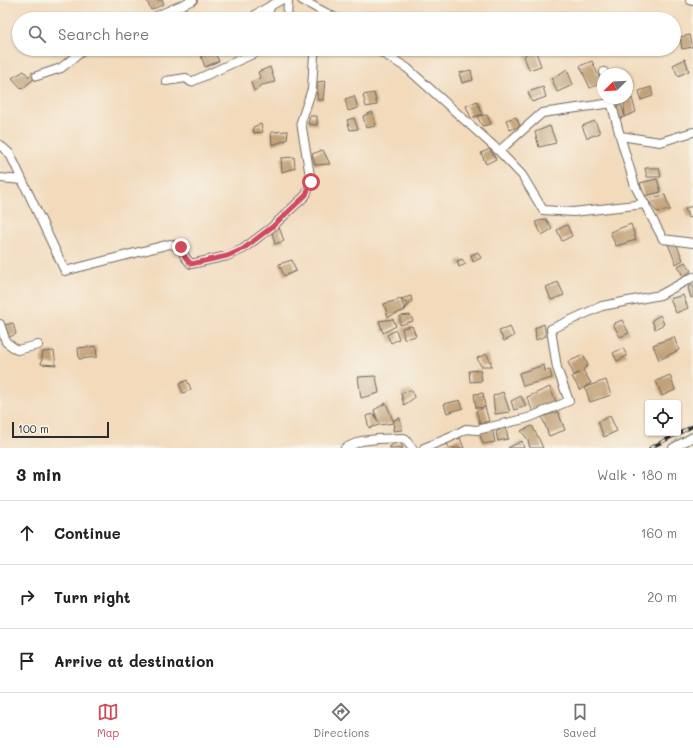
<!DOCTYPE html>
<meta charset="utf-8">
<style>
body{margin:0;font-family:Mali,sans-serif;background:#f2f2f2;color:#202124}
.controls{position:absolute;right:12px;bottom:12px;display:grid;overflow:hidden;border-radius:4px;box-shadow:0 1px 3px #0004}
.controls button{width:36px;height:36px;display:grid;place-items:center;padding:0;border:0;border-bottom:1px solid #e0e0e0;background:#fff;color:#202124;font:20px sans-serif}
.compass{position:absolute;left:597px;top:68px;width:36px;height:36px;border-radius:50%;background:#fff;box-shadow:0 1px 3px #0004;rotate:246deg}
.scale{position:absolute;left:12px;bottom:10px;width:97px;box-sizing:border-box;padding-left:4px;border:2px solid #2b2b2b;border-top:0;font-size:11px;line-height:14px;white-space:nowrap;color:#2b2b2b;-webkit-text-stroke:3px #f7f3e8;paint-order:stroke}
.stop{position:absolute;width:12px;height:12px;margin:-9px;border:3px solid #d1495b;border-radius:50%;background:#fff}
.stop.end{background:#d1495b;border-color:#fff;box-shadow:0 1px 4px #0008}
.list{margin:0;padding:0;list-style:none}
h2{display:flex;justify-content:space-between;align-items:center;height:52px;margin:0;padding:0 16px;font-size:17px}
h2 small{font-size:13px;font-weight:400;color:#757577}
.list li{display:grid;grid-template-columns:26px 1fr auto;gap:12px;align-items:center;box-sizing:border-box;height:64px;padding:0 16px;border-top:1px solid #e0e0e0}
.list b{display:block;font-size:15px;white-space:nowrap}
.list em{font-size:13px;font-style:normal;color:#757577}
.icon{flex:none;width:22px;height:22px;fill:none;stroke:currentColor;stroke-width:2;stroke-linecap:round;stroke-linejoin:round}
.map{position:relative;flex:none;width:693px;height:448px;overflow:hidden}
.search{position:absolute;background:#fff;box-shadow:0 1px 3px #0004;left:12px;right:12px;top:12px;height:44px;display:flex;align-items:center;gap:10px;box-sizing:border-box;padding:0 14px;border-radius:22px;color:#757577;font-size:15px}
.sheet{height:244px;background:#fff}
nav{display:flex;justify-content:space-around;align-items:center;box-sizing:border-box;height:56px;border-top:1px solid #e0e0e0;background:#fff;font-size:11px;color:#757577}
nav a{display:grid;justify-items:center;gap:2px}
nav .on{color:#d1495b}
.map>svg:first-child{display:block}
.building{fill:#c1a178;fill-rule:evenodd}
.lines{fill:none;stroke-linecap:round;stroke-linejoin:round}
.minor-casing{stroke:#71685d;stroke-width:10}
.minor{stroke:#fff;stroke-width:8}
.rail-casing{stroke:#2b2b2b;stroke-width:3.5}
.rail{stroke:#f7f3e8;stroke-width:2;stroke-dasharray:6;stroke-linecap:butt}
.route{stroke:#d1495b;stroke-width:5}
</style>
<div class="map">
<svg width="693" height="448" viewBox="0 0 693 448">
<rect width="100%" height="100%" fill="#f7f3e8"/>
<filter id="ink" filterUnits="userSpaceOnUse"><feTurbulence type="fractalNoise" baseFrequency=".025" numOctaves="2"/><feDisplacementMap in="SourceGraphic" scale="8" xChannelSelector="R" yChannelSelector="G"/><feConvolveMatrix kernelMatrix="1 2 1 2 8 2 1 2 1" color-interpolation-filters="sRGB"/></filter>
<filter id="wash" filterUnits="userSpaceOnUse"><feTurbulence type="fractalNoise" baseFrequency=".012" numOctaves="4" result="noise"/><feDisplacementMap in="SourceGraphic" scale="16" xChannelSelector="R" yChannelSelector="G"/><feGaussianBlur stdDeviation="0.9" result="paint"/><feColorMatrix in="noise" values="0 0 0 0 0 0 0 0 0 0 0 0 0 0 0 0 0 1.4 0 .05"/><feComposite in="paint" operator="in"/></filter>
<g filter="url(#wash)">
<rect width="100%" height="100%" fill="#f2dabb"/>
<g id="blocks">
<path class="building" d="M149,0h13l2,4 -13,6 -4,-9z
M690,35l3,12 -11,2 -2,-12z
M532,49h3l6,17 -12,4 -5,-14z
M214,51l5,10 -14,6 -4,-11z
M685,59l4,12 -11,5 -5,-11z
M592,61l10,22 -12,5 -10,-22z
M270,67l5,15 -13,3 -8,6 -3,-9 9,-4 -2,-6z
M567,69l6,16 -16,7 -5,-13z
M471,70l2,10 -11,3 -3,-10z
M24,71l5,6 3,-5 5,4 -15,13 -10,-11z
M325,81l-2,19h-6v-18z
M543,87l3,10 -14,5 -4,-10z
M651,87l2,9 -12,4 -2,-9z
M374,93l3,12 -11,2 -3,-12z
M354,96l4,12 -10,3 -3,-12z
M632,98l4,14 -17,7 -6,-10 8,-6 4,14 -1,-15z
M477,101l5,13 -5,2 10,-1 4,9 -9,2 -5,-10 -6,2 -5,-12z
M372,112l4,14 -10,2 -3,-12z
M310,116h7v9l-9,-1z
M516,117l4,9 -10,4 -4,-10z
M354,118l4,11 -8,1 -3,-10z
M595,121l5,12 -13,5 -5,-12z
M261,124l2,8 -9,1 -1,-6z
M550,126l6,17 -17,4 -4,-15z
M288,131l-1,9 -15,5 -1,-13z
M490,149l6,10 -10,5 -5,-11z
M323,150l7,14 -15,1 -3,-11z
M294,157l1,11 -13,4 -1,-14z
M645,168h14l2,9h-14z
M657,179l4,13 -17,4 -4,-13z
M665,195l5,15 -13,2 -10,-13z
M693,206v10l-5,2 -3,-10z
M546,219l6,10 -10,6 -7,-13z
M631,224l5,16 -20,6 -6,-14z
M567,225l5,11 -10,5 -5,-11z
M279,227l5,14 -9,3 -3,-12z
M675,241l8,19 -7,4 -8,-20z
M478,252l3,6 -8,4 -2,-7z
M462,259l4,5 -7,3 -2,-6z
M292,260l4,11 -12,5 -5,-12z
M685,262l6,9 -8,5 -5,-10z
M558,282l6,13 -13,5 -5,-13z
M693,284v13l-2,1 -3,-11z
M683,295l5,13 -12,5 -6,-14z
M411,296l1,5 -7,9 -17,7 -4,-13zM401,299l6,5 -2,6z
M410,315l3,6 -13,4v-9z
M660,315l4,9 -9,5 -3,-9z
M393,319l3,7 -13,7 -4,-12z
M622,320l7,13 -9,4 -7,-13z
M13,323l3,11 -11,5 -1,-14z
M544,324l2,12 -10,4 -1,-12z
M412,326l4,10 -12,3 -2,-11z
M510,327l4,9 -10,5 -5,-10z
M396,330l3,9 -8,4 -4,-8z
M674,337l5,13 -20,10 -6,-15z
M96,346l1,11 -18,2 -1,-11z
M623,348l4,8 -10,5 -4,-8z
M54,351l2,14 -15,-1 2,-12z
M487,354l5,12h-11l-4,-8z
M583,355l5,10 -5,5 8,13 -11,7 -8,-13 7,-4 -5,2 -6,-13z
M544,365l1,6 5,-1 2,8 -29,8 -4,-13z
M480,370l2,11 -12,1 -1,-11z
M670,375l5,15 -13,6 -6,-15z
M376,376l3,17 -18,5 -3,-21z
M187,380l4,9 -8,4 -4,-9z
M606,380l5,15 -21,7 -5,-15z
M550,387l6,15 -23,10 -6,-15z
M412,390l2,8 -10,7 -3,-12z
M503,392l7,20 -15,2 -2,-18z
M483,393l2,14 4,14 -9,3 -4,-13 9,-4 -9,1 -2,-14z
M521,396l5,10 -12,4 -3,-9z
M460,400l3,8 -16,5 -3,-9z
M386,403l8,20 -15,2 -10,3 -3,-12 8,-2 4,8 -4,-12z
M558,412l7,18 -16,6 -7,-19z
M610,416l7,15 -13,6 -6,-15z
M400,418l2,12 -9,1 1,-11z
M506,426l2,13 -10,2 -2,-9z
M532,426l6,11 5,11h-13l-2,-8 -7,-9z
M492,428l3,14 -12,2 -4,-12z
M460,438l4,10h-15l-2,-5z
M400,441l3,7h-13v-2z
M522,441l2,7h-16z"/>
</g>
</g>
<g filter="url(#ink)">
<use href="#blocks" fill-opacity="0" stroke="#71685d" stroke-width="1"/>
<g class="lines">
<g class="minor-casing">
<path id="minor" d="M302,0l35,19
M690,0l3,1
M256,14l25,-14
M150,19l43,-19
M266,19l5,-14
M287,19l1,-19
M376,49l31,19 92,83 23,24 21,35 30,2 72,-8
M604,72v2
M37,76l24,-8 24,-19
M166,81l20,-3 5,4 64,-29 1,-4
M610,98l10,38 15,50 28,53 30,4
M620,136l40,6 33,-10
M0,145l10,9 55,117 105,-27 11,3 4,10 6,7 36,-8 16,-7 29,-22 34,-32 5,-13 -10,-60 11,-33 2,-34 3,-6
M499,151l43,-38 70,-10
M0,178l22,2
M0,324l6,18 11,8 21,-5
M345,448l16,-7 17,-2 26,-1 8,10
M424,448l25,-10 17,-9 11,1 51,-12 41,-17 -12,-33 -6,-39 51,-23 58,-11 33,-18
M673,448l20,-11"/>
</g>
<use href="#minor" class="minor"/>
<g class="rail-casing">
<path id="rail" d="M650,448l43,-22"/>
</g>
<use href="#rail" class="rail"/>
</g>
</g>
<g class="lines" filter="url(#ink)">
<path class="route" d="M181,247l4,10 6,7 36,-8 16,-7 29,-22 34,-32 5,-13"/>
</g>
</svg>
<div class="controls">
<button><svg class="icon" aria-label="locate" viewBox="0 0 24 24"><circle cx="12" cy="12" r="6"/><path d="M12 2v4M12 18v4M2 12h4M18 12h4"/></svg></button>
</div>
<svg class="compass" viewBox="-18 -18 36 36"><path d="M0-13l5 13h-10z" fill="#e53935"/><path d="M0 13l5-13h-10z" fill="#757577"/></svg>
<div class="scale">100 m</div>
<div class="stop" style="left:311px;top:182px"></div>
<div class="stop end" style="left:181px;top:247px"></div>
<div class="search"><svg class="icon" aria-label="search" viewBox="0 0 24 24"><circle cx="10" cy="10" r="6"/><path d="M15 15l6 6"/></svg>Search here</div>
</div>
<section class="sheet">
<h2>3 min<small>Walk · 180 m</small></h2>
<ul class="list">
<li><svg class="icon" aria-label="ahead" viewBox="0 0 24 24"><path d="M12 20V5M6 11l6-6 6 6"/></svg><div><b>Continue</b></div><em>160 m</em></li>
<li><svg class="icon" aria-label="right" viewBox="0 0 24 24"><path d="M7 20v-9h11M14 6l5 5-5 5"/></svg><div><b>Turn right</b></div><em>20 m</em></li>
<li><svg class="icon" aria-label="arrive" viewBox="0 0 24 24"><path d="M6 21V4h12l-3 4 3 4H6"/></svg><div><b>Arrive at destination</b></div></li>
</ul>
</section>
<nav>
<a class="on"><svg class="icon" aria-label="map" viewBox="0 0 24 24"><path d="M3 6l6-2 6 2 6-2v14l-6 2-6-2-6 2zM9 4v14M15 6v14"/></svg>Map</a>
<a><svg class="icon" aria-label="directions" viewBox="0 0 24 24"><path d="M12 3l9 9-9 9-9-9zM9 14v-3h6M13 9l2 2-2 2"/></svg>Directions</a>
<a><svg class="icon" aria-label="saved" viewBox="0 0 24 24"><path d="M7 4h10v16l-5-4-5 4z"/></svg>Saved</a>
</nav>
